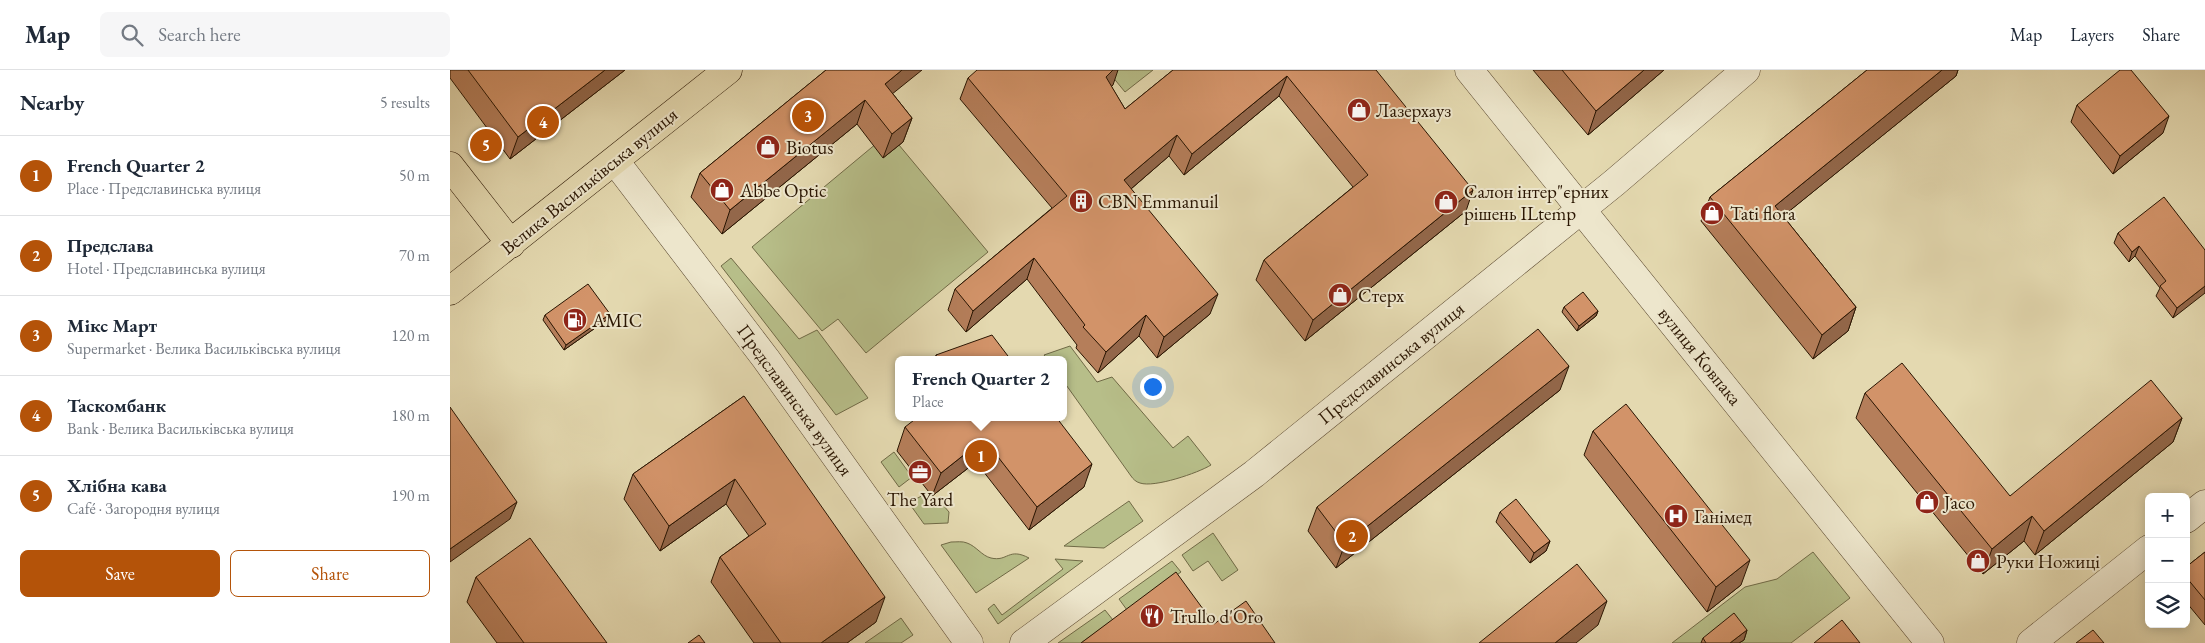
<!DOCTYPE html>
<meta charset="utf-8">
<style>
body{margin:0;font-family:"EB Garamond",serif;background:#f6f6f7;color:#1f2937}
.controls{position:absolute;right:15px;bottom:15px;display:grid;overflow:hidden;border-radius:8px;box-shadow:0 2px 12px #0003}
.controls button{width:45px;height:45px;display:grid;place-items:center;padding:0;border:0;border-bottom:1px solid #e0e1e3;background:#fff;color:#1f2937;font:25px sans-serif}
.you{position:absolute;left:702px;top:316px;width:18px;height:18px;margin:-12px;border:4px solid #fff;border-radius:50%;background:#1a73e8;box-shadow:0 0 0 8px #1a73e833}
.badge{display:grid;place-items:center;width:32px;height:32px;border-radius:50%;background:#b45309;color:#fff;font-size:16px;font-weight:700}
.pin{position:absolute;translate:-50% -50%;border:2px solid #fff;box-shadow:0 1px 5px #0006}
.popup{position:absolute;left:445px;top:286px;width:172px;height:65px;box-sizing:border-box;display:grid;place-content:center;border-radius:8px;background:#fff;filter:drop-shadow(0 1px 4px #0005);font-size:16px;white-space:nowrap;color:#747a83}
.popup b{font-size:19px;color:#1f2937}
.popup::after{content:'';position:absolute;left:50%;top:100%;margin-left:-10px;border:10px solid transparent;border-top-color:#fff}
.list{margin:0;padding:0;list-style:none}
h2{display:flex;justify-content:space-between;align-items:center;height:65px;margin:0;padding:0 20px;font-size:21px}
h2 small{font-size:16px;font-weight:400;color:#747a83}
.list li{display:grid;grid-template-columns:32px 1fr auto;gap:15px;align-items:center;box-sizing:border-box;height:80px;padding:0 20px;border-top:1px solid #e0e1e3}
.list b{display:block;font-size:19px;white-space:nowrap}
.list p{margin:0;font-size:16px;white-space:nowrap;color:#747a83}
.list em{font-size:16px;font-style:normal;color:#747a83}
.actions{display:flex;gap:10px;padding:15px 20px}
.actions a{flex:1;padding:11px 0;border:1px solid #b45309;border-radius:8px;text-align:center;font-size:18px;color:#b45309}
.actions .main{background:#b45309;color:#fff}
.icon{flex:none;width:28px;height:28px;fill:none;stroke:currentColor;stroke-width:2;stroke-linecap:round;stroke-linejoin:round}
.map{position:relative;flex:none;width:1755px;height:573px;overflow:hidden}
header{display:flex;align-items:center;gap:30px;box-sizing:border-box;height:70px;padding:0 25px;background:#fff;border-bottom:1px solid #e0e1e3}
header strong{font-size:24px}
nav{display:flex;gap:28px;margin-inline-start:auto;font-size:18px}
.search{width:350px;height:45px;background:#f6f6f7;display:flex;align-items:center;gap:12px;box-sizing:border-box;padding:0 18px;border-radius:8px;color:#747a83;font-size:19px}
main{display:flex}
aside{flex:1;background:#fff}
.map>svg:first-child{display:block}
.green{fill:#b7be89;stroke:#706a46}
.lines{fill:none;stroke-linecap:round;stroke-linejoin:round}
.minor-casing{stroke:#58462e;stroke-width:29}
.major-casing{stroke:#291502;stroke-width:29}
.minor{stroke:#ede6cc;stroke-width:28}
.major{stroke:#e4d9b0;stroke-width:28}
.wall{fill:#b57e5a;stroke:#291502}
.shaded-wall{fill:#93674a;stroke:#291502}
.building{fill:#d29369;stroke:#291502}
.labels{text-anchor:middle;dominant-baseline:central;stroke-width:4;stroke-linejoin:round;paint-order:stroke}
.poi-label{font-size:19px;fill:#291502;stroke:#ede6cc;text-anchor:start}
.street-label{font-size:19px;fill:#291502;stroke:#ede6cc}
</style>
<header>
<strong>Map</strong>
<div class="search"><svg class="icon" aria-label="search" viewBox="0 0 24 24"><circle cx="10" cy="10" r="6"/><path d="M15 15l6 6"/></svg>Search here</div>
<nav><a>Map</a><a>Layers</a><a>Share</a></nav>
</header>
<main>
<aside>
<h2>Nearby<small>5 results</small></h2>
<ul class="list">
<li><span class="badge">1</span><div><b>French Quarter 2</b><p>Place · Предславинська вулиця</p></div><em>50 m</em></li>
<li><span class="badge">2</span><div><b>Предслава</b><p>Hotel · Предславинська вулиця</p></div><em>70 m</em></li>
<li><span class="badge">3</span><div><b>Мікс Март</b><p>Supermarket · Велика Васильківська вулиця</p></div><em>120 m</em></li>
<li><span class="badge">4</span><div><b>Таскомбанк</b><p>Bank · Велика Васильківська вулиця</p></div><em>180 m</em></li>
<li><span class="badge">5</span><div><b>Хлібна кава</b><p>Café · Загородня вулиця</p></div><em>190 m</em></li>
</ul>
<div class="actions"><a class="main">Save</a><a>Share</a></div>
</aside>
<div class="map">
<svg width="1755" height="573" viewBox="0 0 1755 573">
<rect width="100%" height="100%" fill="#e4d9b0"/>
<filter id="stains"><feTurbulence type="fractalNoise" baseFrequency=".004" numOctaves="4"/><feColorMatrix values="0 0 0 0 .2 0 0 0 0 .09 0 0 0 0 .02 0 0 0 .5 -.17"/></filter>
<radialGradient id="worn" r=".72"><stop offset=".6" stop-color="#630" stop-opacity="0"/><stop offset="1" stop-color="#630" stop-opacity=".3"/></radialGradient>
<path class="green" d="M657,0h46l-28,22z
M439,63l99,119 -122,101 -28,-34 -16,12 -70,-84z
M281,188l68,81 18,-9 51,68 -32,17 -115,-149z
M620,276l27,36 15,-5 61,71 15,-12 23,29c-13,8 -57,23 -71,18 -4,-1 -7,-4 -9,-7l-67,-94v-22h-16l-4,-5z
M444,382l18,25 -13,10 -18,-25z
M475,424l10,11h8l6,7 -1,11 -24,1 -15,-21z
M679,431l14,20 -39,27 -40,-2z
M763,463l25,37 -16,11 -14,-20 -15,10 -11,-16z
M501,472c5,0 12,-1 16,1 9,3 15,13 24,15 17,4 17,-11 38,0l-53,35 -35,-48z
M1363,482l37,46 -59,45h-119l73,-56 32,-8z
M605,489l28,2 -85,63 -10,-15 6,-5 8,11 61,-46z
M722,491l9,11 -54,38 -8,-11z
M655,540l8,10 -32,23h-23z
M451,548l12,17 -12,8h-36z"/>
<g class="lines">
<g class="minor-casing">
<path id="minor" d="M1019,0l461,573
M165,91l151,198 203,284
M1736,449l19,-15
M574,573l230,-169 360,-291 132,-113
M1581,573l118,-94"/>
</g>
<g class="major-casing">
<path id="major" d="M0,96l61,78
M0,221l278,-221"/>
</g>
<use href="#minor" class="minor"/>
<use href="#major" class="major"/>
</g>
<path class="wall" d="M0,0h175l-115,89 -60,-81z
M376,0l67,24 19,24 -9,24 -20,16 -26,-34 -135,110 -31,-37 9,-24z
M723,0h203l90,141 -161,130 -49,-61 8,-20 89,-73 -74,-91 -95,79 -15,-19 -38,33 79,125 -53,44 -18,-22 -41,37 -22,-25 1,-3 -50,-66 -61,53 -18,-22 7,-21 97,-81 -92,-109 8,-21 145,7 -2,1 14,23z
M1083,0h131l-76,65z
M1417,0h91l-2,6 -173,140 73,91 -8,24 -35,28 -112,-138 9,-24z
M1627,35l86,28 -50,41 -42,-52z
M1668,163l87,17 -32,68 -17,-22 4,-8 -25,-32 -6,6 -15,-19z
M1114,237l34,4 -2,5 -19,15 -15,-19z
M95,245l63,4 -44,31 -21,-30z
M486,285l75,5h-77z
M1110,320l-224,178 -28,-37 9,-24z
M1415,323l145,103 172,-78 -9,24 -138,113 -11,-14 -41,33 -127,-156z
M294,326l132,226 -29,21h-93l-43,-61 9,-25 29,-21 -23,-32 -66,47 -36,-52 9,-25z
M606,347l28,70 -55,43 -53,-68 -44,34 -35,-45 8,-24z
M1143,361l148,154 -34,27 -123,-157z
M1050,442l50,29 -4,10 -16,12 -34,-41z
M1755,482v73l-19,-23v-35z
M26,507l131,66h-110l-30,-41z
M1297,560l-3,10 -5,3h-38l2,-5z"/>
<path class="shaded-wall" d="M155,0h20l-115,89 8,-22z
M452,0h20l-46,37 9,-23z
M663,0h5l-5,15 -15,13 8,-21z
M1194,0h20l-76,65 8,-24z
M1492,0h16l-2,6 -190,154 9,-24z
M837,6l-8,20 -95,79 8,-21z
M415,30l-8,24 -135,110 8,-24z
M1719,46l-6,17 -50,41 7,-18z
M462,48l-9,24 -20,16 9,-24z
M727,65l-8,21 -52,45 7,-21z
M1023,120l-7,21 -161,130 8,-21z
M1689,176l-4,10 -6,6 3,-10z
M584,188l-7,21 -61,53 7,-21z
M1755,216v7l-32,25 4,-10z
M768,224l-8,20 -53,44 7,-21z
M1406,237l-8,24 -35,28 9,-24z
M1148,241l-2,5 -19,15 2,-5z
M160,244l-2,5 -44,31 2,-5z
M696,245l-7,21 -41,37 8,-21z
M1119,296l-9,24 -224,178 9,-24z
M1732,348l-9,24 -138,113 9,-24z
M534,369l-8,23 -44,34 9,-23z
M642,394l-8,23 -55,43 8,-23z
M285,409l-9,25 -66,47 9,-25z
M67,432l-7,17 -60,43v-13z
M1582,446l-8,25 -41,33 9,-25z
M1100,471l-4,10 -16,12 4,-10z
M1300,490l-9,25 -34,27 9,-25z
M435,527l-9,25 -29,21h-26z
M1157,531l-9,24 -22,18h-21z
M1297,560l-3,10 -5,3h-9z"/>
<path class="building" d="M18,0h137l-87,67z
M376,0h76l-17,14 27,34 -20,16 -27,-34 -135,110 -30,-37z
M527,0h136l-7,7 19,32 48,-39h203l97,120 -160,130 -49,-60 104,-85 -81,-99 -95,78 -15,-19 -53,45 94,114 -54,43 -18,-22 -40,37 -23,-25 2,-2 -51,-67 -61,53 -18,-22 112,-93 -99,-118z
M1112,0h82l-48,41z
M1417,0h75l-167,136 81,101 -34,28 -112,-138z
M1670,0h11l38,46 -49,40 -43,-51z
M1714,127l41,53v36l-28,22 -17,-22 6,-5 -27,-35 -7,6 -14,-19z
M138,214l22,30 -44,31 -21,-30z
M1133,222l15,19 -19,15 -15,-19z
M1088,259l31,37 -224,178 -28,-37z
M542,265l19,25h-72l-3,-5z
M1452,293l108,133 141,-116 31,38 -138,113 -12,-15 -40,33 -127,-156z
M294,326l141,201 -64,46h-40l-61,-86 46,-33 -31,-45 -66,47 -36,-52z
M1176,334l124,156 -34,27 -123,-156z
M0,337l67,95 -67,47z
M468,347h138l36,47 -55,43 -53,-68 -43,34 -36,-46z
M1066,429l34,42 -16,12 -34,-41z
M80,468l77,105h-83l-48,-66z
M1755,482v48l-19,-23v-10z
M1127,494l30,37 -52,42h-76z
M726,502l38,52 32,-23 29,42h-194z
M1284,543l13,17 -17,13h-24l-3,-5z
M1392,550l18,23h-46z
M1643,560l11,13h-28z
M249,565l6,8h-17z"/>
<defs>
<g id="shop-disc" transform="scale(1.25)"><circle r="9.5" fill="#8f2418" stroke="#ede6cc"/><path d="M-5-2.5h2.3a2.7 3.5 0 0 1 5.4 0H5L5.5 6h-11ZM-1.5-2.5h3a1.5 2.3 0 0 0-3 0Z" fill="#fff"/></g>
<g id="building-disc" transform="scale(1.25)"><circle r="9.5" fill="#8f2418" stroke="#ede6cc"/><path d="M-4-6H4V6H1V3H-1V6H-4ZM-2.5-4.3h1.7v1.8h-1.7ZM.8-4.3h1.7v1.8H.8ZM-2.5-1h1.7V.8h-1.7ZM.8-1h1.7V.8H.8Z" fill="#fff"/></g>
<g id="fuel-disc" transform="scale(1.25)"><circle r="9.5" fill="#8f2418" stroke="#ede6cc"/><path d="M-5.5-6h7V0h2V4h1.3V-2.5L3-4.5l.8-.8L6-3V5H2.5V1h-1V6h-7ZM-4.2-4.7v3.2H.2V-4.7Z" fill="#fff"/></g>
<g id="office-disc" transform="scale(1.25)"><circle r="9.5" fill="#8f2418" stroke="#ede6cc"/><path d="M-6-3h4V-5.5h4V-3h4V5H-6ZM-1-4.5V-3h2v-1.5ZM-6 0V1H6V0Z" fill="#fff"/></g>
<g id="hospital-disc" transform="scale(1.25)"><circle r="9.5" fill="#8f2418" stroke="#ede6cc"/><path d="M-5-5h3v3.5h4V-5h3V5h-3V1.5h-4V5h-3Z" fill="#fff"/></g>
<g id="restaurant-disc" transform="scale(1.25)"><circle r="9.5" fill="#8f2418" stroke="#ede6cc"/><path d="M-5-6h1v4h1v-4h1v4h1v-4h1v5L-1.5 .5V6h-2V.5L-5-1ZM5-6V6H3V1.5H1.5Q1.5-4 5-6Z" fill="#fff"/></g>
</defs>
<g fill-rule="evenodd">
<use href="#shop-disc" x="909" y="40"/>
<use href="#shop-disc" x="318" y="77"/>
<use href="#shop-disc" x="272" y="120"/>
<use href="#building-disc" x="631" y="131"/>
<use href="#shop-disc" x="996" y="132"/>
<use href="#shop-disc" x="1262" y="143"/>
<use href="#shop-disc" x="890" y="225"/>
<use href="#fuel-disc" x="125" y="250"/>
<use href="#office-disc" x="470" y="402"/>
<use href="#shop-disc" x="1477" y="432"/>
<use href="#hospital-disc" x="1226" y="446"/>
<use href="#shop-disc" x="1528" y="491"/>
<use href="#restaurant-disc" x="702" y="546"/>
</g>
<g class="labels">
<g class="poi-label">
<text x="926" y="40">Лазерхауз</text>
<text x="336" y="77">Biotus</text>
<text x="290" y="120">Abbe Optic</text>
<text x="1014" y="121">Салон інтер"єрних<tspan x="1014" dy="22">рішень ILtemp</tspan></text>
<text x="648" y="131">CBN Emmanuil</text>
<text x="1280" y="143">Tati flora</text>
<text x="908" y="225">Стерх</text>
<text x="142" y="250">AMIC</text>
<text x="470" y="429" text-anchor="middle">The Yard</text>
<text x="1494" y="432">Jaco</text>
<text x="1244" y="446">Ганімед</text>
<text x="1546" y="491">Руки Ножиці</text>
<text x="720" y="546">Trullo d'Oro</text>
</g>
<g class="street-label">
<text transform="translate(139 111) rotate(-39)">Велика Васильківська вулиця</text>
<text transform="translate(1250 286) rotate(51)">вулиця Ковпака</text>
<text transform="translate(941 293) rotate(-39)">Предславинська вулиця</text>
<text transform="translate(345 330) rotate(54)">Предславинська вулиця</text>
</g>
</g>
<rect width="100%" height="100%" filter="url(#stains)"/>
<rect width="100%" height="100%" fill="url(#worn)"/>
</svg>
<div class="controls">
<button>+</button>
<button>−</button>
<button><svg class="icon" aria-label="layers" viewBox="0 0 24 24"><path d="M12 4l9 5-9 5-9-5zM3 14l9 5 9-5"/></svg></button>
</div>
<div class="you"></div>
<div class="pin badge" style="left:531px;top:386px">1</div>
<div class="popup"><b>French Quarter 2</b>Place</div>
<div class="pin badge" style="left:902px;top:466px">2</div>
<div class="pin badge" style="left:358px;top:46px">3</div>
<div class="pin badge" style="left:93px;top:52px">4</div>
<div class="pin badge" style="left:36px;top:75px">5</div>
</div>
</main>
